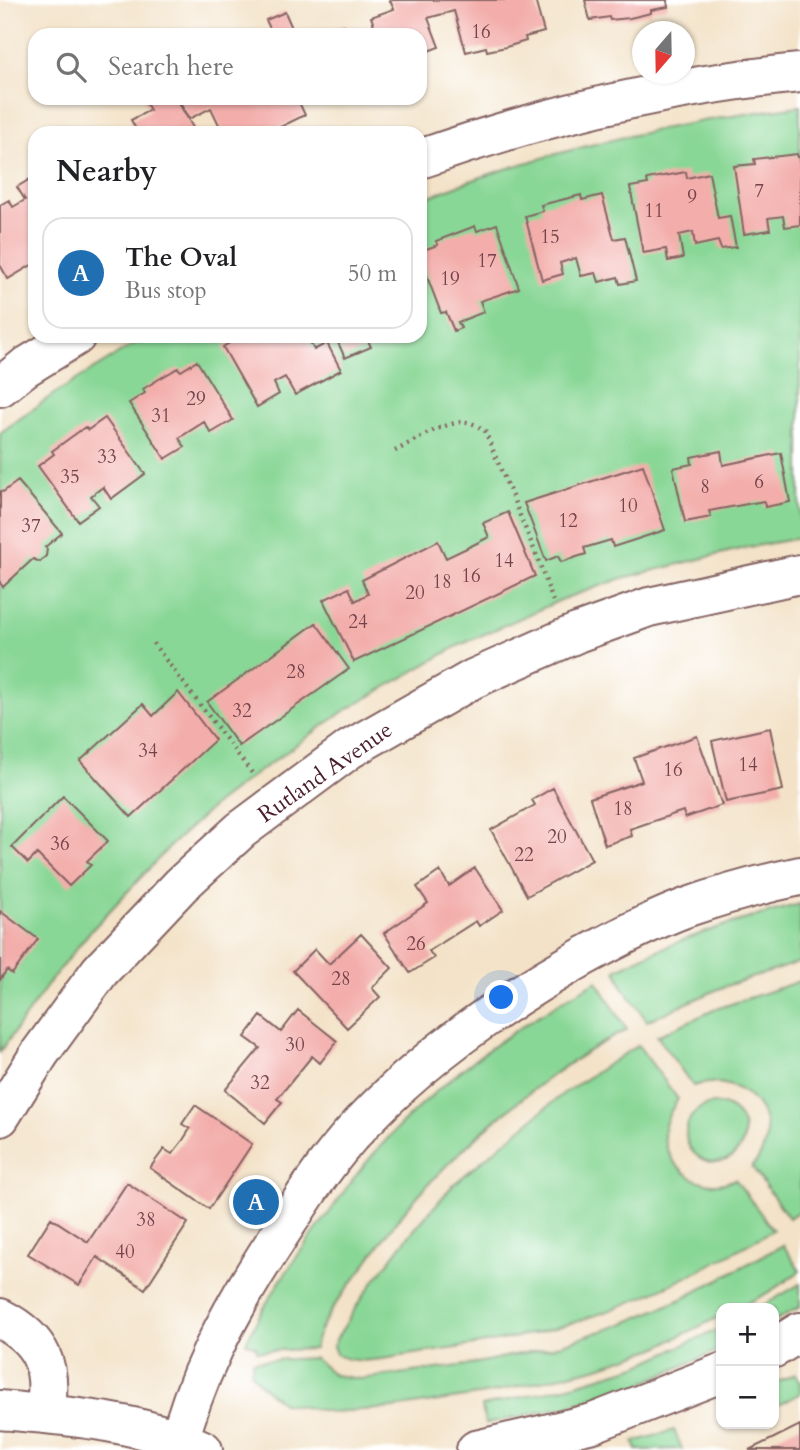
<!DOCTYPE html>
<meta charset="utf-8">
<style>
body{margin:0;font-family:Cardo,serif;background:#f6f6f6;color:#202124}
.controls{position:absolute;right:21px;bottom:21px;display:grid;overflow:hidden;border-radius:14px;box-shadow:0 2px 5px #0004}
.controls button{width:63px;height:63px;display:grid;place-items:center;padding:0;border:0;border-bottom:2px solid #e0e0e0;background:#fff;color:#202124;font:35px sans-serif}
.compass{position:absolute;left:632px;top:21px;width:63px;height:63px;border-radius:50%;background:#fff;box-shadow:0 2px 5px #0004;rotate:200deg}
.you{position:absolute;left:502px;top:998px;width:24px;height:24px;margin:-18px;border:5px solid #fff;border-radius:50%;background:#1a73e8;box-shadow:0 0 0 10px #1a73e833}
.badge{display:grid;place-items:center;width:46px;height:46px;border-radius:50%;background:#1f6fb2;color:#fff;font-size:23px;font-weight:700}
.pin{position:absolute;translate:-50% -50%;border:4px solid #fff;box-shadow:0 2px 7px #0006}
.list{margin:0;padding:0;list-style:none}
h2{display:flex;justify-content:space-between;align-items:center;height:91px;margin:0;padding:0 28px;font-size:30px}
h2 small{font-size:23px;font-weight:400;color:#757577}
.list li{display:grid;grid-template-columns:46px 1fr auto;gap:21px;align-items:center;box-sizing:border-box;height:112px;margin:0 14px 14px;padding:0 14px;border:2px solid #e0e0e0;border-radius:21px}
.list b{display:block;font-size:26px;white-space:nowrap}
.list p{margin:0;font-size:23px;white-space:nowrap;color:#757577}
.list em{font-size:23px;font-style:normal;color:#757577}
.icon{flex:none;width:38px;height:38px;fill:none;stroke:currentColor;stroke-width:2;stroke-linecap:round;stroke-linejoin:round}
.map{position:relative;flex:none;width:800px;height:1450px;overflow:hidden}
.search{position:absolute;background:#fff;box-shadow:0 2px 5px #0004;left:28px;top:28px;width:399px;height:77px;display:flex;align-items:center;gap:18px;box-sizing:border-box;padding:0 24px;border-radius:21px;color:#757577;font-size:26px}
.panel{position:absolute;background:#fff;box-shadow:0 2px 5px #0004;left:28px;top:126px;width:399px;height:217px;border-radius:21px}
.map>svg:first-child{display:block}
.green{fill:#89d796;stroke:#6a7b60;stroke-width:2}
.building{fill:#f3aeab}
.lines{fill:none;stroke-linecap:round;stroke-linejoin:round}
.minor-casing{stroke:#856362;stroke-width:42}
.path{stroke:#856362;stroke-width:4.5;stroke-dasharray:2 5;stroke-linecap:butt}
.minor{stroke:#fff;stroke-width:38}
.labels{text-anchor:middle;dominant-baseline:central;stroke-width:5;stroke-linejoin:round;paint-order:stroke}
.number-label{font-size:19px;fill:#74434b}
.street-label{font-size:23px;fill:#4a1f2b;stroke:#fff}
</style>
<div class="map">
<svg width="800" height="1450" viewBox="0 0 800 1450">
<rect width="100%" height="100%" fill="#fff"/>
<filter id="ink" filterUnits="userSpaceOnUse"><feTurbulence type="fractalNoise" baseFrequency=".0143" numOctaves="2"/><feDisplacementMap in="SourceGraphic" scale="14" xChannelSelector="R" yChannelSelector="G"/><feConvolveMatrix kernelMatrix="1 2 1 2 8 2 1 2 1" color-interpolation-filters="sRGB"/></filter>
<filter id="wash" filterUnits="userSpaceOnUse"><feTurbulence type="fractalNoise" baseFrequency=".00686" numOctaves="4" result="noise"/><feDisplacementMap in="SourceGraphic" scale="28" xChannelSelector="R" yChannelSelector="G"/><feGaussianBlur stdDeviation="1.57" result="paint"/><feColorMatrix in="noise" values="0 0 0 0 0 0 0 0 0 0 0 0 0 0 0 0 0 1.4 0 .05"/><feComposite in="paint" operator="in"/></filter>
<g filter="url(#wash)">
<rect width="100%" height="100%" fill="#f3e2c7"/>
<path class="green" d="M800,106v432l-56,10 -121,30 -60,21 -105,47 -117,67 -94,67 -31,24 -44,40 -84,90 -34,42 -54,76v-619l54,-39 93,-58h273v-136c120,-49 252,-77 380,-94z
M800,904v58l-77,25 -76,34 -24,-34 -7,-17c58,-31 121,-49 184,-66z
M597,981l30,49c-74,35 -166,115 -219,177 -18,21 -32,43 -48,65 -15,19 -43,53 -46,77l-57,2v-4l-11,-5c20,-43 48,-83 77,-121 11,-14 20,-29 31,-43 65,-84 151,-146 243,-197z
M800,981v229l-11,8 -37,-51c38,-43 -6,-98 -59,-81l-36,-50 59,-27z
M638,1045l40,54c-6,10 -14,22 -14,35 1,33 40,62 71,45l38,51c-69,40 -140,77 -218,98 -46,12 -93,20 -141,26 -23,3 -57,13 -78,0l-3,-8 4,-8 26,-42 44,-58 47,-54 110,-91z
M686 1133a29 29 0 1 1 58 0a29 29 0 1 1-58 0Z
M783,1245l17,26c-23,16 -50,37 -79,37v8l-65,32 -61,20 -104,25 -97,15 -63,4 -49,-9 -17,-14 -14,-16 2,-12 61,-3 20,17 26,4 107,-14 86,-18 67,-22 62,-26z
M800,1284v23l-26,14v-13h-15z
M721,1328v21l-87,38 -70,20 -79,17 -3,-18 84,-19 71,-21z
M795,1374l5,9v11l-26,13v-23z
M674,1430l8,19 -45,1 -3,-8z"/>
<g id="blocks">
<path class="building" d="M393,0h142l9,32 -19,5 1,4 -20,6 -19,4 -1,-4 -20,5 -12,-41 -26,7 11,29 -19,7v-19h-63l18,-7 -4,-11 23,-8 -4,-8z
M585,0h82l1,7 -17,3v3l-21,5 -20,2 -1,-3 -19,3z
M285,12l10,23h-22l-7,-15z
M344,25l4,10h-29z
M143,98h33l20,35h-58l-7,-13 19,-10z
M178,98h119l8,17 -37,18h-45l-12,-25 -22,11z
M797,154l1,3h2v68l-15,2 -2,-11 -15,2 2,12 -26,4 -10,-68 21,-2 -1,-5z
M686,172l1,6 22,-5 9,45 12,-2 6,31 -15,2 -3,-8 -23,5 -2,-14 -14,3 4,23 -15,3 -2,-12 -23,4 -13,-66 18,-3 -1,-5z
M35,176v87l-27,16 -8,-14v-60l9,-5 4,7 12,-7 -8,-13z
M581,195l1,5 20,-5 12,44 11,-2 11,44 -16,3 -2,-7 -19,5 -3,-9 -15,3 -5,-18 -16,5 3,11 -21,6 -17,-64 18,-5 -2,-6z
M497,224l22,64 -39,13 4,11 -26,10 3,6 -7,3 -8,-19 -5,1 -21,-55v-7l18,-6 -2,-4 39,-15 2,5z
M240,336h67l7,14 13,-7 14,27 -46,25 -10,-18 -11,6 5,11 -22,13 -34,-60z
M335,336h31l5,11 -26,11z
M197,361l36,59 -22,13 -7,-11 -25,16 6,9 -20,12 -36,-56 16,-10 -2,-4 16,-10 19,-11 3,3z
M105,418l40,56 -34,25 -8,-12 -12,9 8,10 -21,15 -40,-55 16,-12 -2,-3 33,-24 3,3z
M721,451l2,14 58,-12 9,49 -25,5 -1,-6 -55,10 2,6 -26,5 -12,-54 19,-4 -1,-7z
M643,465l22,65 -52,17 -2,-7 -27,8 2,6 -25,8 -3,-6 -12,5 -22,-58z
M18,481l44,52 -17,14 2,2 -1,7 -6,6 -7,-3 -30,28 -3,-4v-92l3,1z
M508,512l27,64 -181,86 -31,-62 26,-12 6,13 13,-7 -6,-14 76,-39 8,17 27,-13 16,-8 -6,-14z
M316,623l33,46 -110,77 -32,-44z
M178,692l37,48 -84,77 -51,-56 63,-57 10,12z
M770,728l13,62 -57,12 -14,-61z
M697,736l25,69 -37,13 -2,-7 -53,18 2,7 -27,9 -15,-47 52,-17 -8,-23z
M553,788l39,72 -65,36 -36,-66 44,-25 -3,-5z
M63,796l45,45 -21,20 4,4 -22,21 -32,-32 -9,9 -16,-16z
M475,868l28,42 -24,16 -3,-5 -47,30 5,7 -24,15 -26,-40 44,-30 -11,-16 23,-16 9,15z
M0,911l38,28 -26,35 -5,-4 -7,10z
M361,934l31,34 -20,20 8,9 -33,31 -54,-57 22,-22 14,15z
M298,1010l39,31 -17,22 -8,-7 -35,43 5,3 -17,21 -40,-33 35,-42 -15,-11 16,-21 20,16z
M195,1105l57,39 -43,65 -59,-41 14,-19 8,5 11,-14 7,-11 -8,-5z
M127,1183l61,40 -43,66 -48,-32 -18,28 -51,-31 23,-36 37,24z
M800,1425v25h-51l25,-12z"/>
</g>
</g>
<g filter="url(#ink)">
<use href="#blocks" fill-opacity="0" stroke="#856362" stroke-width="2"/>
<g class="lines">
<g class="minor-casing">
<path id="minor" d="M420,159c123,-43 250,-74 380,-86
M0,387l24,-19 52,-32
M0,1117l40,-64 60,-82 81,-86 60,-55 109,-81 123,-70 104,-46 72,-26 151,-33
M0,1318c43,22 53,50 45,96
M774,1348l26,-16
M0,1410c68,6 140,11 203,40
M177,1450c17,-71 51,-135 90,-196 26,-40 51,-81 82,-117 66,-74 148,-132 234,-180 33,-18 69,-37 105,-50 37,-13 74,-23 112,-31
M476,1450l117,-27 128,-50"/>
</g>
<path class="path" d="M395,451c20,-10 46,-28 69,-29 8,0 15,5 21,9l51,123 17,47
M153,643l99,130"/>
<use href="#minor" class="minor"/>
</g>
</g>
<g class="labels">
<g class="number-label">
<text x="481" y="32">16</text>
<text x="759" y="191">7</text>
<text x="692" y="197">9</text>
<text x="654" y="211">11</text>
<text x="550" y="237">15</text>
<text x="487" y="261">17</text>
<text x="450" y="279">19</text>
<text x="196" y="399">29</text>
<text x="161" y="416">31</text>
<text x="107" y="457">33</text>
<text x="70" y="477">35</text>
<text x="759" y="482">6</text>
<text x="705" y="487">8</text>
<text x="628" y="506">10</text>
<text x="568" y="521">12</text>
<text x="31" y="526">37</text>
<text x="504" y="561">14</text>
<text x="471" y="576">16</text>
<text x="442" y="582">18</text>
<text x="415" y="593">20</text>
<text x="358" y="622">24</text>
<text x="296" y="672">28</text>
<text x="242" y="711">32</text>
<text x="148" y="751">34</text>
<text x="748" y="765">14</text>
<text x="673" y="770">16</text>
<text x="623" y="809">18</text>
<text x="557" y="837">20</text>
<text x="60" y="844">36</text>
<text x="524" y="855">22</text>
<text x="416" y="944">26</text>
<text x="341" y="979">28</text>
<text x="295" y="1045">30</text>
<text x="260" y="1083">32</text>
<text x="146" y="1220">38</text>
<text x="125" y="1252">40</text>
</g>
<g class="street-label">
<text transform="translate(325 772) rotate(-35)">Rutland Avenue</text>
</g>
</g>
</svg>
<div class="controls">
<button>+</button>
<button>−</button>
</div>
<svg class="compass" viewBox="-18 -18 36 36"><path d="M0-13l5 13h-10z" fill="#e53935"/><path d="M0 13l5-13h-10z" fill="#757577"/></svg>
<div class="you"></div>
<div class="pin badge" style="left:256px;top:1202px">A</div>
<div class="search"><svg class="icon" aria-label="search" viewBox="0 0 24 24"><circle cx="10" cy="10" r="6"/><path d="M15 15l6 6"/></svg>Search here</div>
<section class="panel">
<h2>Nearby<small></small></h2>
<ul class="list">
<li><span class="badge">A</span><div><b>The Oval</b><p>Bus stop</p></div><em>50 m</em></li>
</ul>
</section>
</div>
